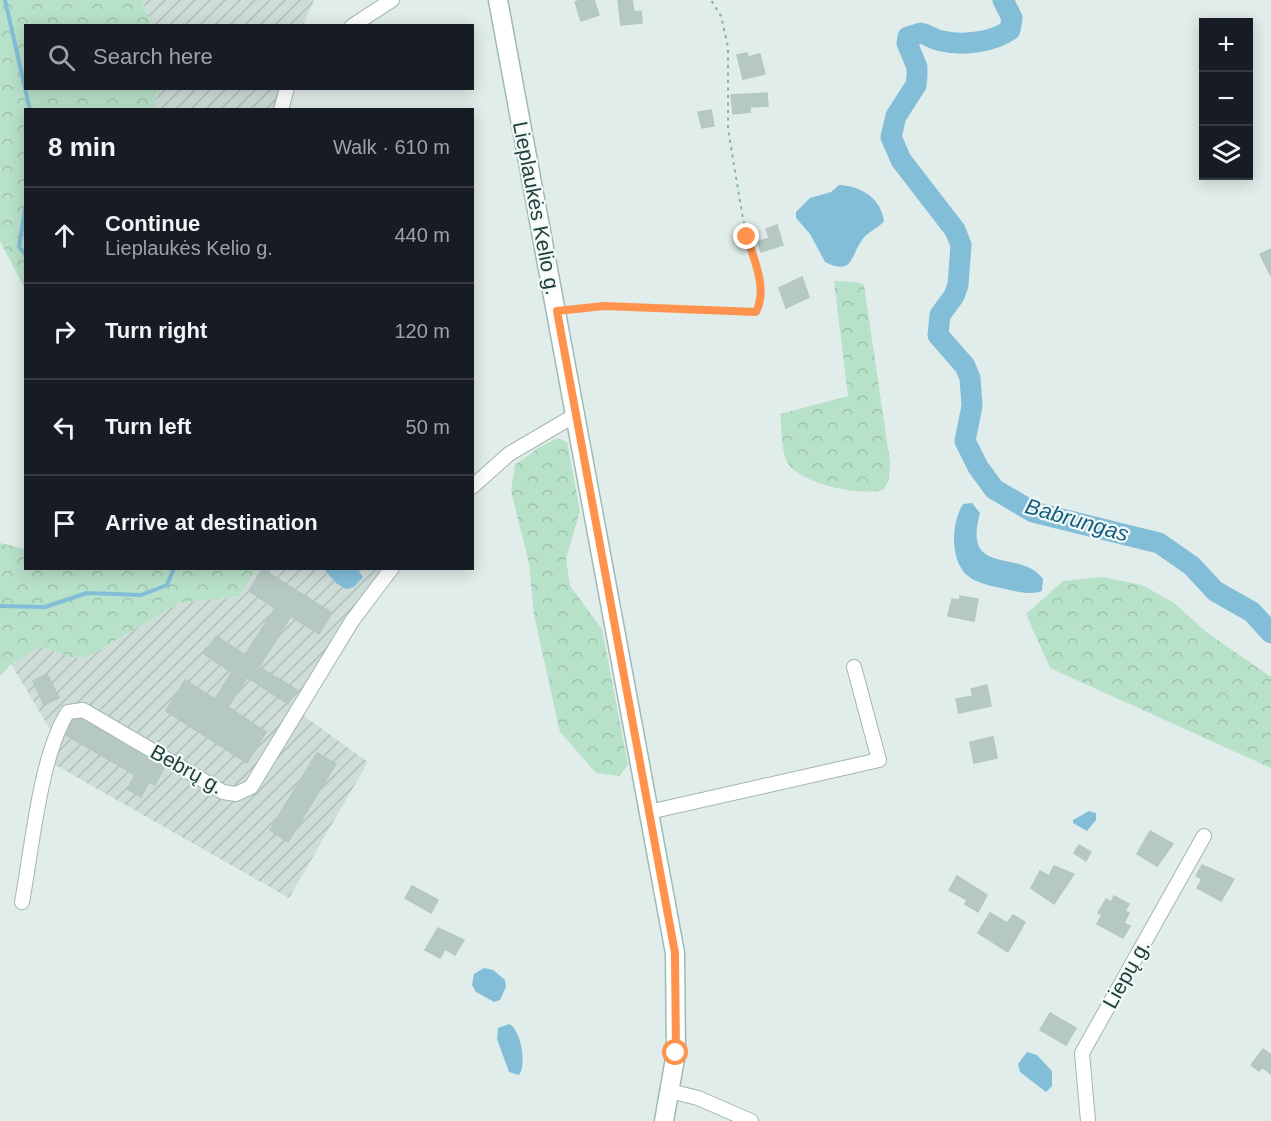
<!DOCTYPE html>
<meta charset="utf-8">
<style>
body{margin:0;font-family:Arial,sans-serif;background:#242831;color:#f1f3f6}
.controls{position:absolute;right:18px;top:18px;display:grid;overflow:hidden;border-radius:0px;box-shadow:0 3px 15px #0003}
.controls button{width:54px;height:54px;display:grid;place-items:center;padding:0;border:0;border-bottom:2px solid #363941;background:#171b24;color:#f1f3f6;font:30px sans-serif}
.stop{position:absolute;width:18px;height:18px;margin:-14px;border:4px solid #ff934d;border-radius:50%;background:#fff}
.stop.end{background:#ff934d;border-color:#fff;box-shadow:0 2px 6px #0008}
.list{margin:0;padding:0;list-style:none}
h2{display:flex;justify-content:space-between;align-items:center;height:78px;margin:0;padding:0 24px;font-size:26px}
h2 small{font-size:20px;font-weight:400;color:#9ea1a6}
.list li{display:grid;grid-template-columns:39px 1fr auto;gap:18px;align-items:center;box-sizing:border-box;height:96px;padding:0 24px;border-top:2px solid #363941}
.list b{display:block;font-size:22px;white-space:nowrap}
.list p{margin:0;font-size:20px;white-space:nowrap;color:#9ea1a6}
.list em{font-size:20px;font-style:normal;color:#9ea1a6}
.icon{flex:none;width:33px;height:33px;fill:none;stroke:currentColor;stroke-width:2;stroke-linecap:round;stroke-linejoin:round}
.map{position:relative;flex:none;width:1271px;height:1121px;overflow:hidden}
.search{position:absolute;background:#171b24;box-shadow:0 3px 15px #0003;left:24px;top:24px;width:450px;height:66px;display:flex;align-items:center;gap:15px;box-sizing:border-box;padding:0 21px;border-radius:0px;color:#9ea1a6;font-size:22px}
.panel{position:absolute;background:#171b24;box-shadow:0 3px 15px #0003;left:24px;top:108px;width:450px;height:462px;border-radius:0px}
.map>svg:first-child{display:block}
.industrial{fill:url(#industrial-furrows)}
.forest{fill:url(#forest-crowns)}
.water{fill:#83bed8}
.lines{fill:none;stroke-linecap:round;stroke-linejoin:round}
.stream{stroke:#83bed8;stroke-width:4}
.river{stroke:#83bed8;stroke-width:21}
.building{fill:#b6c8c3;stroke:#b3c8c2;stroke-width:1.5}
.minor-casing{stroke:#a3b6b2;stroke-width:16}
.secondary-casing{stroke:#9ebab4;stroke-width:21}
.path{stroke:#7eb4ab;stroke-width:2;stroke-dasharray:3 4.5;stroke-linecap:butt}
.minor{stroke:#fff;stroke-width:14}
.secondary{stroke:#fff;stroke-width:18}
.route{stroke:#ff934d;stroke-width:8}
.labels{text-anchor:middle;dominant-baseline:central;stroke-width:4.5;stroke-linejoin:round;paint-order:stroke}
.street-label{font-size:21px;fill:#1f403c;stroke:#f2f9f7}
.water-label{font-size:22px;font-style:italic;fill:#135f82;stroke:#f2f9f7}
</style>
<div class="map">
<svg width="1271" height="1121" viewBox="0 0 1271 1121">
<defs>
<pattern id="industrial-furrows" width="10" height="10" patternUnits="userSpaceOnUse" patternTransform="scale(1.5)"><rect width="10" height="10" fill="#cfddd9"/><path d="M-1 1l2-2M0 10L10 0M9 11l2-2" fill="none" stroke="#b1bfbb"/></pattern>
<pattern id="forest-crowns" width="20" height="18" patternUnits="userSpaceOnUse" patternTransform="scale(1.5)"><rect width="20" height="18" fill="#b8e1c9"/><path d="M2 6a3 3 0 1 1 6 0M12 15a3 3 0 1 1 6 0" fill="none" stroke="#9ec2ae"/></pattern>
</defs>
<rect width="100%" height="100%" fill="#e1edea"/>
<path class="industrial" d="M142,0h172l-11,26 -151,-1z
M157,89h128l-9,20 -121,1z
M256,569h144l-24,29 -75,116 67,48 -79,136 -246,-140 8,-27 -40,-67 30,-17 29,10 16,1 93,-55 60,-7z"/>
<path class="forest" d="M0,0h142l10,25 -126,1v62l131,1 -2,20 -129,1 -1,179 -25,-48z
M834,281l22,1 8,3 26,177 -1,17 -5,10c-21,9 -89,-6 -98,-29 -5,-13 -4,-32 -6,-46l68,-18z
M558,438l9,4 13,69 -14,48 4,27 32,43 26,136 -9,11 -23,-3 -36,-41 -26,-117 -5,-52 -18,-72 4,-26 23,-17z
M0,543l25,6 1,19 230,1 -17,27 -60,7 -93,55 -16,-1 -29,-10 -30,17 -11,12z
M1102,577l40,8 32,18 31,28 66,46v91l-221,-100 -24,-54 37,-33z"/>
<path class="water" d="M839,185c22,1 42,13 45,36 -6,8 -16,10 -22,19 -12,17 -9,36 -37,22l-15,-28 -14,-16v-6l14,-14 21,-6z
M972,503l8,10c-18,66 40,34 63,66l-1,12c-11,4 -25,1 -36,-2 -14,-3 -34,-6 -43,-18 -13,-18 -11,-49 0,-67z
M324,569h33l6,8 -9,10 -8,2 -10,-6z
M1089,811l7,2v7l-9,11 -14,-8v-3z
M484,968l9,2 12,10 1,7 -6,13 -6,2 -18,-10 -4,-7 2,-11z
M509,1024c12,5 18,41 10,51l-10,-3 -12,-33 1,-11z
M1027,1052l10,3 15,16v15l-6,6 -26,-20 -2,-8z"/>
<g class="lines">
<path class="stream" d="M5,0l25,110
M26,204l-7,43 7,8
M0,606l45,1 42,-14 54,2 26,-10 7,-17"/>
<path class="river" d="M1003,0l9,18 -2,12c-17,12 -46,16 -68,11 -7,-1 -14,-6 -21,-8l-13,4 -1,6 10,24v9l-1,9 -20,31 -5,21 10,23 54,70 6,15 -3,40 -4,11 -14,19 -2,20 27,31 5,12 2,28 -7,35 13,26 16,22 39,23 126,31 33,23 23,25 37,21 19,21"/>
</g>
<path class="building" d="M581,0h13l5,15 -18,6 -6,-19z
M618,0h14l2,12 7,-1 1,12 -21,2z
M747,53l1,4 12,-3 5,20 -22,5 -6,-24z
M767,93l1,13 -18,1v5l-17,2 -2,-19z
M711,110l3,16 -12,2 -4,-16z
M777,225l6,20 -22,7 -3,-10 11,-4 -3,-9z
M1271,249v27l-11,-22z
M802,277l7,20 -23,11 -7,-20z
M262,569l70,44 -13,21 -28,-18 -32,51 38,23 -9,14 -41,-27 -19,30 38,25 -19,31 -81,-52 19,-31 30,19 17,-27 -28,-18 12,-18 29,19 30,-47 -26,-17z
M960,596l18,3 -4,22 -26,-5 4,-17 8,1z
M47,674l12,24 -15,7 -11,-24z
M987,685l4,21 -32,7 -3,-14 17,-3 -2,-7z
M81,719l83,49 -9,17 -6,-3 -8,15 -14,-8 8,-14 -69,-40 8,-15z
M993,737l4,21 -23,5 -4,-21z
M317,753l19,11 -48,78 -18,-12z
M1150,831l23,13 -16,22 -20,-12z
M1079,845l12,7 -5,9 -12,-8z
M1202,865l32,14 -13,22 -24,-13 5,-9 -6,-3z
M1054,866l20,8 -20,30 -23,-16 9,-17 9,5z
M957,876l30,19 -9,17 -13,-8 2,-4 -18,-10z
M412,886l26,14 -7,13 -26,-15z
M1114,896l15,8 -4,7 4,2 -5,10 6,3 -7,12 -26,-14 5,-9 -4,-2 8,-14 5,3z
M990,913l17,10 6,-8 12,7 -17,30 -30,-19z
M438,928l26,12 -9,15 -10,-6 -5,9 -15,-8z
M1050,1013l26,15 -10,17 -26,-15z
M1263,1049l8,6v19l-9,-7 -3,4 -8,-6z"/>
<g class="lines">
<g class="minor-casing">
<path id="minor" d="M352,26l40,-26
M281,110l6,-22
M472,487l37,-33 68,-40
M649,812l230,-52 -25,-93
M22,902c10,-53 18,-147 46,-190l15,-2 140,82 13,2 15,-7 101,-166 40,-53
M670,1091l28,7 53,23
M1088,1121l-6,-68 122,-217"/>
</g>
<g class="secondary-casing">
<path id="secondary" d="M498,0l177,953 1,100 -12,68"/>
</g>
<path class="path" d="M570,309l34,-3 141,7 11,-1 5,-10 -1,-19 -17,-64 -15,-90v-82l-7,-31 -10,-16"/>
<use href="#minor" class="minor"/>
<use href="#secondary" class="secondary"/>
</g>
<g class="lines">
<path class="route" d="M676,1053l-1,-100 -118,-642 47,-5 152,6c12,-23 -2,-52 -9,-75"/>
</g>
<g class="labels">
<g class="street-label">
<text transform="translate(537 208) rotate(79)">Lieplaukės Kelio g.</text>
<text transform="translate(187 769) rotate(29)">Bebrų g.</text>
<text transform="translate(1126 974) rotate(-61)">Liepų g.</text>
</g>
<g class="water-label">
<text transform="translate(1077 520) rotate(16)">Babrungas</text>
</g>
</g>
</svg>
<div class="controls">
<button>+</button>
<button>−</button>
<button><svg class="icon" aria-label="layers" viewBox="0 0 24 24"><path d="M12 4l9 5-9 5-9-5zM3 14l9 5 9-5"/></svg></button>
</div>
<div class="stop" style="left:676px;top:1053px"></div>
<div class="stop end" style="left:747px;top:237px"></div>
<div class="search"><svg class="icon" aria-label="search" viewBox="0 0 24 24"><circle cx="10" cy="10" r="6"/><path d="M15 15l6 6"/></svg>Search here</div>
<section class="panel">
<h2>8 min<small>Walk · 610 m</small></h2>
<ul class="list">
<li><svg class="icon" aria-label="ahead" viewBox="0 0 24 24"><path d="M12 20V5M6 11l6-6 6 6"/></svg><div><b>Continue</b><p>Lieplaukės Kelio g.</p></div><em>440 m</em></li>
<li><svg class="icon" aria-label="right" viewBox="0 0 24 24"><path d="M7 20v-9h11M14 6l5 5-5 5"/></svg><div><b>Turn right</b></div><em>120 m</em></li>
<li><svg class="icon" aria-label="left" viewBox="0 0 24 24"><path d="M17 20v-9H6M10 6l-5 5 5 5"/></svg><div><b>Turn left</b></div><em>50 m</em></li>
<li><svg class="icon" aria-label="arrive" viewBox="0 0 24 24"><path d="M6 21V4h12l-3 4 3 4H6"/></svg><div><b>Arrive at destination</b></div></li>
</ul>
</section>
</div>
